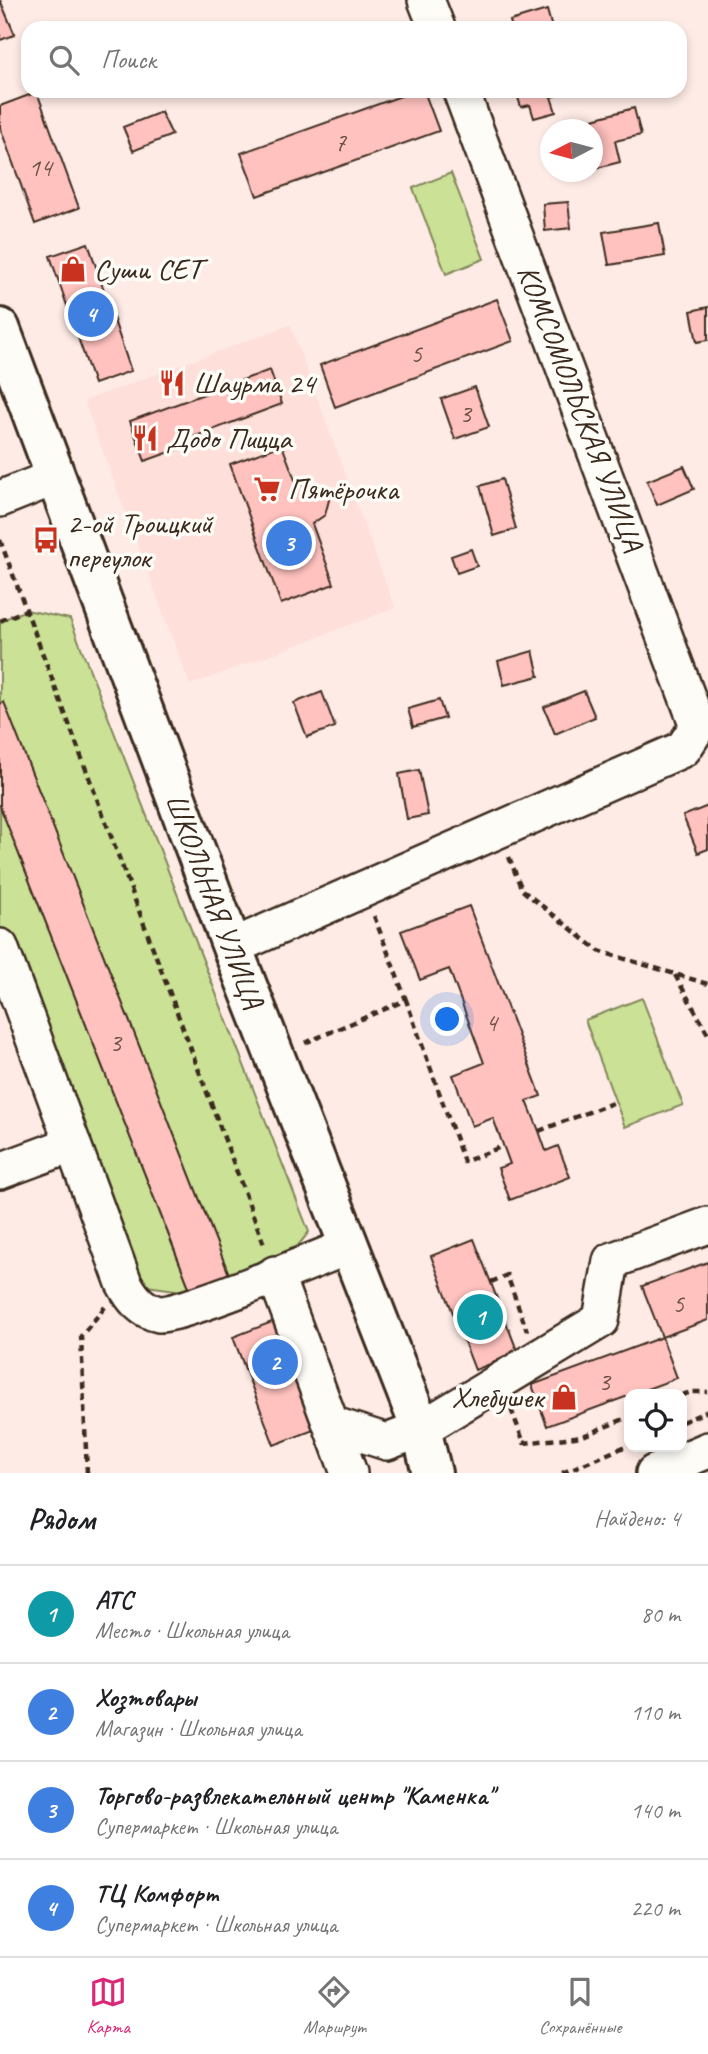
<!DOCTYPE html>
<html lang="ru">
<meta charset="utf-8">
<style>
body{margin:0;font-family:Caveat,sans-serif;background:#f2f2f2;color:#202124}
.controls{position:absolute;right:21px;bottom:21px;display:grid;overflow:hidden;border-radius:14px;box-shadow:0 4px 10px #0003}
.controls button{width:63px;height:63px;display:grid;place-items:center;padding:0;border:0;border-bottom:2px solid #e0e0e0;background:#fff;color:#202124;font:35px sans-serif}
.compass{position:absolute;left:540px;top:119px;width:63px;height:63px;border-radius:50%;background:#fff;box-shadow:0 4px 10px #0003;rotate:264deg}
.you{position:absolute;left:448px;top:1020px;width:24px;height:24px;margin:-18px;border:5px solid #fff;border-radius:50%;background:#1a73e8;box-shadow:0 0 0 10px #1a73e833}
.badge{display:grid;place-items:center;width:46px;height:46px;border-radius:50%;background:#db2777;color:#fff;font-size:23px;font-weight:700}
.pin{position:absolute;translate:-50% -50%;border:4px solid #fff;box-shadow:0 2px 7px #0006}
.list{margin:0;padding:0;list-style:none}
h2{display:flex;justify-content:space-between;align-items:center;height:91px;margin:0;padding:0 28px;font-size:30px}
h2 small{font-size:23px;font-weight:400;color:#757577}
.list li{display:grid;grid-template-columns:46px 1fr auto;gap:21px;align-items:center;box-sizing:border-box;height:98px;padding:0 28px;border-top:2px solid #e0e0e0}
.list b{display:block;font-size:26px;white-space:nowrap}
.list p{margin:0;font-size:23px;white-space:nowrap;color:#757577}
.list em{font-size:23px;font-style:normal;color:#757577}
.icon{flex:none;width:38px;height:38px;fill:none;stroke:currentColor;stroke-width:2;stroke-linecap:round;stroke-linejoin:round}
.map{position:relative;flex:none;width:708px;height:1473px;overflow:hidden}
.search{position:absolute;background:#fff;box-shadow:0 4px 10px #0003;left:21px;right:21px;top:21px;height:77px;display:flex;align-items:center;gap:18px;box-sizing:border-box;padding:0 24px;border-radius:21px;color:#757577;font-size:26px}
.sheet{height:483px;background:#fff}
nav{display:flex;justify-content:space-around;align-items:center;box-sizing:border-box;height:98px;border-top:2px solid #e0e0e0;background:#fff;font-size:19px;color:#757577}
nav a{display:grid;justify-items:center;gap:4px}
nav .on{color:#db2777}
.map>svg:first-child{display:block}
.built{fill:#fedfda}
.green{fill:#cae196;stroke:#82865a;stroke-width:2}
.building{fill:#ffc2bf;stroke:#3b2a1e;stroke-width:2}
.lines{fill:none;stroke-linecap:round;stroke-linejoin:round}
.minor-casing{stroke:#3b2a1e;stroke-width:40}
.major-casing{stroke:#3b2a1e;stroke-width:44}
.path{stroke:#3b2a1e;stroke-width:4.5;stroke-dasharray:7 5;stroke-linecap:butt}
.minor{stroke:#fdfcf7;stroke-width:35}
.major{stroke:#fdfcf7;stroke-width:38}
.labels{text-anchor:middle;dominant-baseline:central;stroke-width:7;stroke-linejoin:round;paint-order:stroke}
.number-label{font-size:26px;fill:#6c5046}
.poi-label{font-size:30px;fill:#3b2a1e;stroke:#fdfcf7;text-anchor:start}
.street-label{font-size:30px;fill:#3b2a1e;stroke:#fdfcf7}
</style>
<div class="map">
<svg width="708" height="1473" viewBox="0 0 708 1473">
<rect width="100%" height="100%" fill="#feebe6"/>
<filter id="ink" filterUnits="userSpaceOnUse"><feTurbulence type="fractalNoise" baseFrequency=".0143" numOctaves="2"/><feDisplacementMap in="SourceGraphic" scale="14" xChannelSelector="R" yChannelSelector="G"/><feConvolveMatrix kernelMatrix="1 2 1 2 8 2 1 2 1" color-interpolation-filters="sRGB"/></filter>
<g filter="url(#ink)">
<path class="built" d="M290,325l105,283 -205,77 -106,-284z"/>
<path class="green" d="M451,173l33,86 -38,15 -33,-86z
M26,610l44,9 239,613 -34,42 -45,3 -226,-574 -4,1v-83z
M0,806l191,486 -67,-9 -124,-288z
M642,998l41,107 -58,22 -40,-107z"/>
<path class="building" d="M0,0l15,35 -15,5z
M547,10l5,18h-40l-2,-7z
M415,91h9l15,40 -182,65 -16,-43z
M516,91h56l-21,6 5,15 -22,6 -4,-13 -9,2z
M37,92l42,116 -44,16 -35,-97v-21z
M634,108l7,27 -26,6 5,21 -27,7 -1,-39 3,-1 -2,-10z
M161,112l11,23 -39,16 -10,-24z
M568,202l3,26 -26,3 -2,-27z
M659,223l6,33 -56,9 -6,-33z
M88,243l43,128 -37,13 -44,-128z
M497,299l16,42 -178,66 -15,-42z
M708,307v33l-11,2 -6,-31z
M270,370l12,34 -97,36 2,6 -42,15 -15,-40z
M475,387l14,40 -34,12 -14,-40z
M282,445l15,40 15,-2 11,6 6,11 -4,15 -13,9 22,60 -53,20 -51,-140z
M684,466l10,23 -37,16 -10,-24z
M502,479l14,50 -22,7 -14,-50z
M471,549l6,17 -20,7 -6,-17z
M533,651l6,25 -35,9 -6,-24z
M584,691l11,26 -40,17 -11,-27z
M322,692l13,35 -28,10 -13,-34z
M439,700l6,18 -32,9 -5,-18z
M4,702l226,575 -39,15 -191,-486v-102z
M419,770l9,45 -21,4 -8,-45z
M708,806v43l-10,4 -15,-37z
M469,906l72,190 -14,5 12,30 7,20 12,-5 12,31 -60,23 -12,-32 12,-4 -17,-46 -21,8 -19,-51 31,-12 -35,-94 -29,11 -19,-49z
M474,1239l44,114 -43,17 -44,-114z
M708,1262v58l-46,17 -20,-51z
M277,1320l42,108 -45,17 -41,-108z
M662,1337l15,41 -130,48 -15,-41z"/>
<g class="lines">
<g class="minor-casing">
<path id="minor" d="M426,0l11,28
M0,499l55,-22
M0,947l124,336c8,15 17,27 35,31 18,3 163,-57 190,-68
M232,947l451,-198 15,-23 -237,-635
M0,1171l73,-27
M275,1274l74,199
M331,1424l56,18 34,-13 180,-109 10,-59 97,-36
M654,1473l54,-23"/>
</g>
<g class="major-casing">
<g id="major">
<path id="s1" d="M0,328l232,619 189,482 11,44"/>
</g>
</g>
<path class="path" d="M0,540l265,707
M0,621l26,-11
M509,857l13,33 77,61 109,33
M374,916l32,84
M675,975l33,59
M305,1043l101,-43 58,162 39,-16
M539,1131l76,-29
M491,1282l16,-7 20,56
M682,1395l9,-3h17
M511,1409l13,34 59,-7 46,-19
M682,1422l26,-11
M87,1473l-6,-137 24,-29
M562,1473l67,-28"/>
<use href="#minor" class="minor"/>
<use href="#major" class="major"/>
</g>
</g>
<defs>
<g id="shop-bare" transform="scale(2.1)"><path d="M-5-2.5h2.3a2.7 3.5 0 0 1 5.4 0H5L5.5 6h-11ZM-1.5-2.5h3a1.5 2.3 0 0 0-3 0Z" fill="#c8321e" stroke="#fdfcf7" stroke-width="2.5" paint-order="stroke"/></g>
<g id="restaurant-bare" transform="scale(2.1)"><path d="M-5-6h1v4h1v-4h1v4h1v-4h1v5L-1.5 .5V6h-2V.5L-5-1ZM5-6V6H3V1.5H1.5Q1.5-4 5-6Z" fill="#c8321e" stroke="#fdfcf7" stroke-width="2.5" paint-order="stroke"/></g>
<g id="supermarket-bare" transform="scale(2.1)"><path d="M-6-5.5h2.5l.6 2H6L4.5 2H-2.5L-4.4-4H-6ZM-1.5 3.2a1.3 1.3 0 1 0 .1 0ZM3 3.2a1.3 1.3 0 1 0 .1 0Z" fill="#c8321e" stroke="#fdfcf7" stroke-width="2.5" paint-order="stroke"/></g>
<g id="bus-bare" transform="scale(2.1)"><path d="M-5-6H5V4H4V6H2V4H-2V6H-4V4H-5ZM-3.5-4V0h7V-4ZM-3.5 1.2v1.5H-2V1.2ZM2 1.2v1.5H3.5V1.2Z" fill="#c8321e" stroke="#fdfcf7" stroke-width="2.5" paint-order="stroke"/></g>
</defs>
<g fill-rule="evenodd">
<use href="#shop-bare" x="73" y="269"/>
<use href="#restaurant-bare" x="172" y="383"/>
<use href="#restaurant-bare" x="145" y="438"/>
<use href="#supermarket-bare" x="267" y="489"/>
<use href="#bus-bare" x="46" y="540"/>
<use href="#shop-bare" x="564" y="1397"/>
</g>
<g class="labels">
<g class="number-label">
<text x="340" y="142">7</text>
<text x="40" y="167">14</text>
<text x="416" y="353">5</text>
<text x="465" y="413">3</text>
<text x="491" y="1022">4</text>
<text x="115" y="1042">3</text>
<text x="678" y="1303">5</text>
<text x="604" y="1381">3</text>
</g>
<g class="poi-label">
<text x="94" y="269">Суши СЕТ</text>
<text x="193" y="383">Шаурма 24</text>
<text x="166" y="438">Додо Пицца</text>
<text x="288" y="489">Пятёрочка</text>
<text x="67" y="523">2-ой Троицкий<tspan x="67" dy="34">переулок</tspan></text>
<text x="543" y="1397" text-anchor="end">Хлебушек</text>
</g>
<g class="street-label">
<text transform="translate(581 408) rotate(69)">КОМСОМОЛЬСКАЯ УЛИЦА</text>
<text stroke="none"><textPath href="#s1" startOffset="612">ШКОЛЬНАЯ УЛИЦА</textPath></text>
</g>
</g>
</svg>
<div class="controls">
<button><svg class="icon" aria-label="locate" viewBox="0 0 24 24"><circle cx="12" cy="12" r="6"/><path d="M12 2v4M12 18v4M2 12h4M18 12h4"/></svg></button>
</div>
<svg class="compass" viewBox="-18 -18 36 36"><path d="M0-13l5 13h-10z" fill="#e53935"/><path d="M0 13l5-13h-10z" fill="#757577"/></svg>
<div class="you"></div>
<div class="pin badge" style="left:480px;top:1317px;background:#0f9aa8">1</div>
<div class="pin badge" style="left:275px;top:1362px;background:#3f7fe0">2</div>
<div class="pin badge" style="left:289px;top:543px;background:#3f7fe0">3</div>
<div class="pin badge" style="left:91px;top:314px;background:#3f7fe0">4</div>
<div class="search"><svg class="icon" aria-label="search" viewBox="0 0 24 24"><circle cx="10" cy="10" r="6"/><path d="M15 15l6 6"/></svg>Поиск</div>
</div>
<section class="sheet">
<h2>Рядом<small>Найдено: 4</small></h2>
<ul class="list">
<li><span class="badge" style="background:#0f9aa8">1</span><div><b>АТС</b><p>Место · Школьная улица</p></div><em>80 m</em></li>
<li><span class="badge" style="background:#3f7fe0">2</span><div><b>Хозтовары</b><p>Магазин · Школьная улица</p></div><em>110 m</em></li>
<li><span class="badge" style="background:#3f7fe0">3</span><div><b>Торгово-развлекательный центр &quot;Каменка&quot;</b><p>Супермаркет · Школьная улица</p></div><em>140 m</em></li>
<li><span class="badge" style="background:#3f7fe0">4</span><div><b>ТЦ Комфорт</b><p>Супермаркет · Школьная улица</p></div><em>220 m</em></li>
</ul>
</section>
<nav>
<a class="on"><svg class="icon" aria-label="map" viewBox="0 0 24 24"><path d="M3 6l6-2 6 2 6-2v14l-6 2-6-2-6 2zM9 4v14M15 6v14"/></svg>Карта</a>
<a><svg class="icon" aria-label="directions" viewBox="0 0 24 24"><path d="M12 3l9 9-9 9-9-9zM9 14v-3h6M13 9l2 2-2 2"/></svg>Маршрут</a>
<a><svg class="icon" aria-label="saved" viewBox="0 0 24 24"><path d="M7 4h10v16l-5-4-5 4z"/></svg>Сохранённые</a>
</nav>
